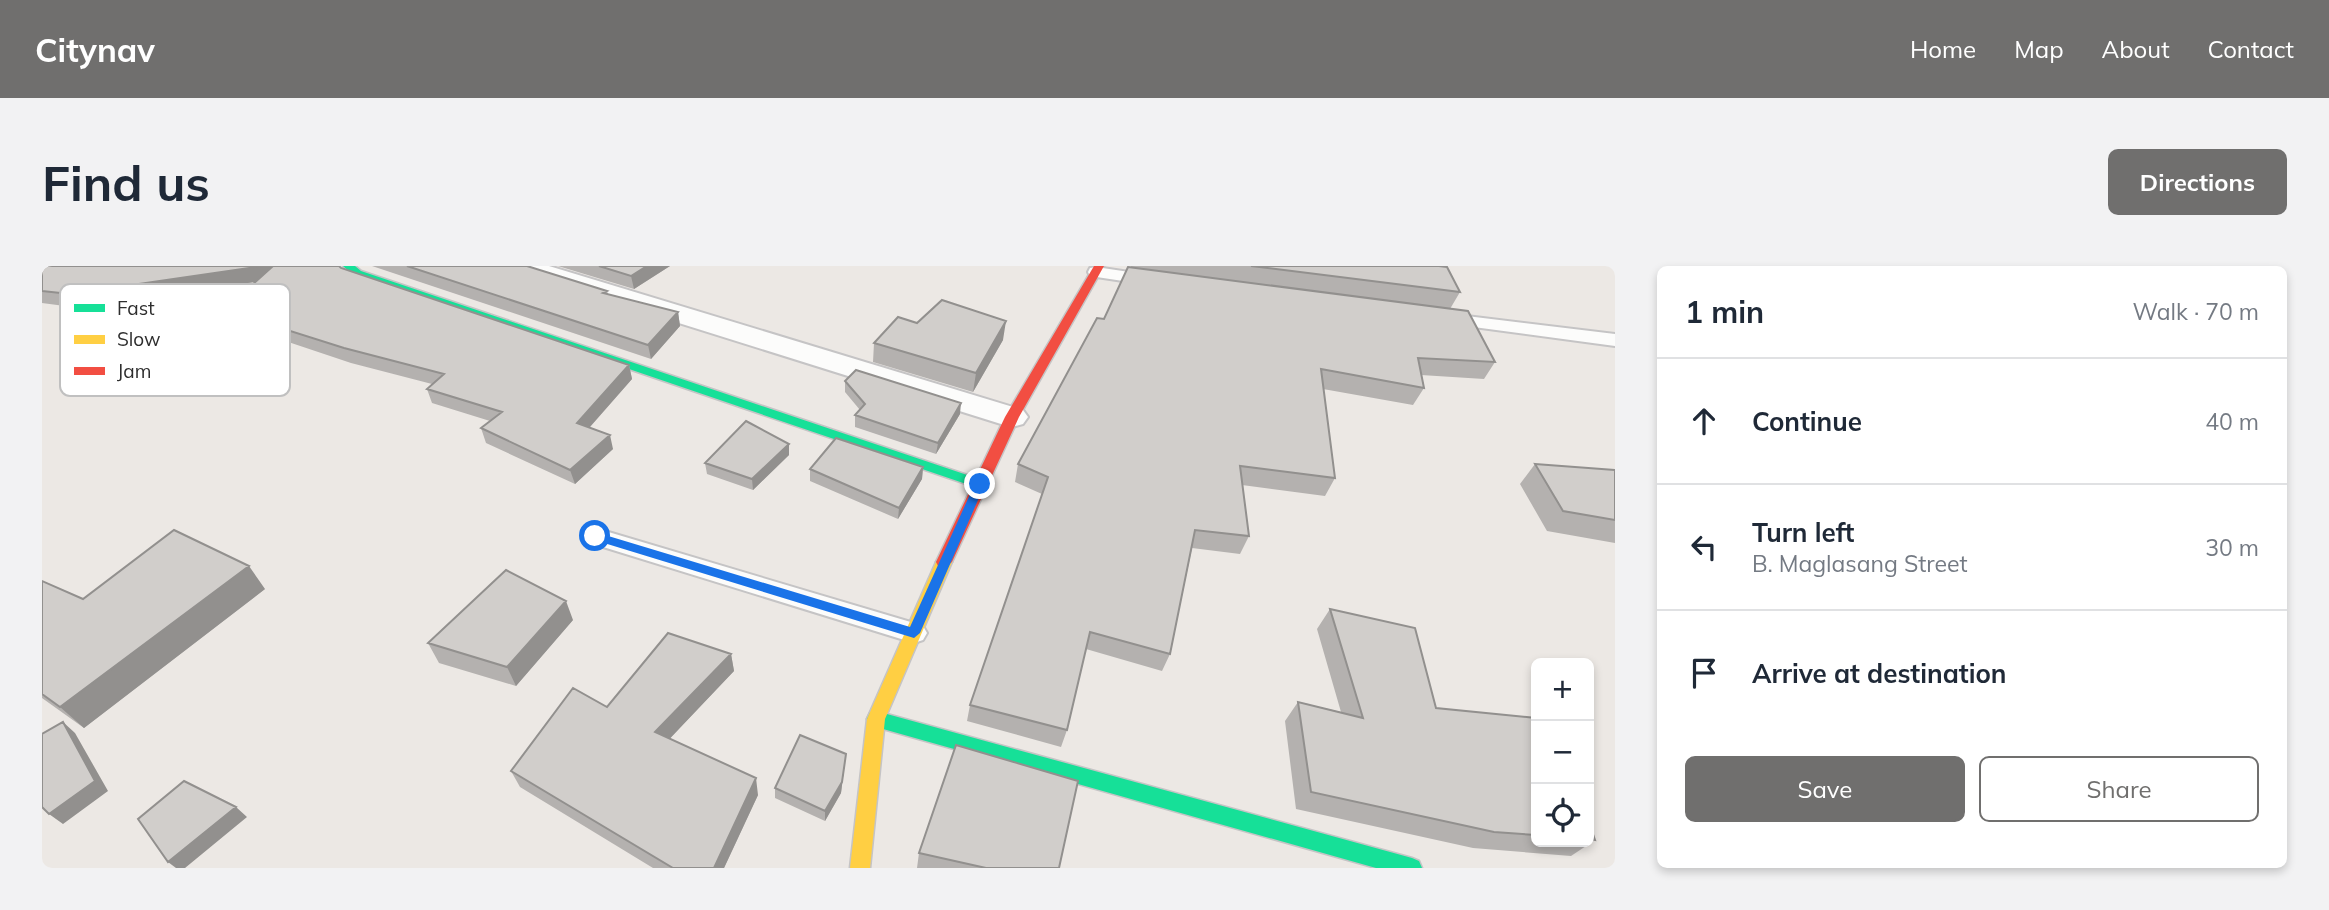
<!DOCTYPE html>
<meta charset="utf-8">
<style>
body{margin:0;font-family:Mulish,sans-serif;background:#f2f2f3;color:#1f2937}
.controls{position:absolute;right:21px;bottom:21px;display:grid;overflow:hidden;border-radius:10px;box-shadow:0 4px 10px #0003}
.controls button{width:63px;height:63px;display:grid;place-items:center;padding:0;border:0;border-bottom:2px solid #e0e1e3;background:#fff;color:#1f2937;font:35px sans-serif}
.stop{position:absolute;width:21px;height:21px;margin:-16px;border:5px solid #1a73e8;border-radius:50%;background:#fff}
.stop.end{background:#1a73e8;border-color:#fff;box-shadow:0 2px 7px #0008}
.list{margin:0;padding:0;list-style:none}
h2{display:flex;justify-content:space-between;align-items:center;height:91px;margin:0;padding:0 28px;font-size:30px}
h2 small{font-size:23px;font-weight:400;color:#747a83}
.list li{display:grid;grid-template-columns:46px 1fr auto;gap:21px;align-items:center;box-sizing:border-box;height:126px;padding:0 28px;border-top:2px solid #e0e1e3}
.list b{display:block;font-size:26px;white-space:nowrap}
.list p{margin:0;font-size:23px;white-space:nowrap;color:#747a83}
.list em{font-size:23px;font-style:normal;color:#747a83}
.actions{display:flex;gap:14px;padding:21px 28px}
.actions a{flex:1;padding:16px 0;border:2px solid #706f6e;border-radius:10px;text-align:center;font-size:24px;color:#706f6e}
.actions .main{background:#706f6e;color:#fff}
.icon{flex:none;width:38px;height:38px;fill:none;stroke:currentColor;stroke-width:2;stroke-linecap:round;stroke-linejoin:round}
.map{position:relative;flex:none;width:1573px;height:602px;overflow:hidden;border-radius:10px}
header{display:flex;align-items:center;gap:42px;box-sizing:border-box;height:98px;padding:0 35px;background:#706f6e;color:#fff}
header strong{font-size:33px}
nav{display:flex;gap:38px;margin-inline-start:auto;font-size:24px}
.intro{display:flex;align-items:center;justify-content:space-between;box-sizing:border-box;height:168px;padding:0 42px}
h1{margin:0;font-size:49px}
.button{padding:18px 32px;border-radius:10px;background:#706f6e;color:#fff;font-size:24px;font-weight:700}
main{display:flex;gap:42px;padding:0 42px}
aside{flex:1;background:#fff;border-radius:10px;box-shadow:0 4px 10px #0003}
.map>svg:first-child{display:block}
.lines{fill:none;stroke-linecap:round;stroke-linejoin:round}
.lane-casing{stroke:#c5c4c5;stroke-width:4}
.street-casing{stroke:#c5c4c5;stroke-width:4}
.fast-casing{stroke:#c5c4c5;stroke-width:3}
.slow-casing{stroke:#c5c4c5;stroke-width:3}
.jam-casing{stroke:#c5c4c5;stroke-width:3}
.lane{fill:#fcfcfb;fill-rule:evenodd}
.street{fill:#fcfcfb;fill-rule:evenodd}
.fast{fill:#16e098;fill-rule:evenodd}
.slow{fill:#ffcf43;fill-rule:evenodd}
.jam{fill:#f24e42;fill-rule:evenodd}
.wall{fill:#b4b1af}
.shaded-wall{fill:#92908e}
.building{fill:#d1cecb;stroke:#92908e;stroke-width:2}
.route{fill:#1a73e8}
.key{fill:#fff;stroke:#c0c0c0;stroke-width:2}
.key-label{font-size:19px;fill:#2e2e2e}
</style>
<header>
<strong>Citynav</strong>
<nav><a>Home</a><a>Map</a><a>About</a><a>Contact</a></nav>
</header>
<div class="intro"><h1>Find us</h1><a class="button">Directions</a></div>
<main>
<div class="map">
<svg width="1573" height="602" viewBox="0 0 1573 602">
<rect width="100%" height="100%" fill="#ece8e4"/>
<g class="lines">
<g class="lane-casing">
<path id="lane" d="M1054,1l60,9 8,5 -8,5 -66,-10 -2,-4 2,-4z
M1400,47l173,21v12l-179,-24 -3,-4z
M553,262l319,95 9,3 4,7 -4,7 -9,3 -327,-101 -4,-6 4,-6z"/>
</g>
<g class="street-casing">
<path id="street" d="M467,0h40l474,144 5,7 -5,7 -11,3 -11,-3 -488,-153z"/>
</g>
<g class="fast-casing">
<path id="fast" d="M301,0h12l6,5 624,210 2,3 -2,3h-10l-622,-212z
M834,445l536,147 7,3 3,7h-46l-500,-141 -6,-2 -3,-6 3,-6z"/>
</g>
<g class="slow-casing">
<path id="slow" d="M902,290l8,6 -67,157 -15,149h-20l17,-149 69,-157z"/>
</g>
<g class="jam-casing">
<path id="jam" d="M1052,0h10l-85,151 -67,145 -8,6 -6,-2 -2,-4 69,-145z"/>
</g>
<use href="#lane" class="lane"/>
<use href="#street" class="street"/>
<use href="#fast" class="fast"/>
<use href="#slow" class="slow"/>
<use href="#jam" class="jam"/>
</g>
<path class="wall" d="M0,0l299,2 288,97 3,14 -42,48 23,22 -38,35 -89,-41 -5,-15 9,-7 -58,-18 -5,-14 5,-5 -81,-21 -119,-40 -8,-13 31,-28 -175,26 -38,-5z
M330,0h155l80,25 1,3 70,18 2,14 -29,33z
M516,0h112l-36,23z
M1089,0h308l21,26 -10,17 45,53 -11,17 -63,-4 3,13 -11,17 -90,-16 12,89 -10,18 -83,-11 7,51 -9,18 -48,-6 -22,106 -8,17 -76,-22 -19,81 -6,17 -94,-26 3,-16 72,-211 -27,-12 3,-18 86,-145z
M875,57l86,17 -30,52 -100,-30 1,-19z
M803,115l115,33 -24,40 -81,-27v-12l5,-5 -15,-18z
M747,178v11l-36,35 -46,-16 -2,-11z
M1493,198l80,6v73l-68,-12 -27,-47z
M881,201l-1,12 -24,40 -88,-38v-12z
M0,315l41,18 182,-10 -181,139 -42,-30z
M1288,343l106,99 100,10v124h53v-19l6,17 -24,16 -98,-8 -177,-39 -11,-88 13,-19 43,10 -24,-83z
M531,354l-57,66 -77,-23 -11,-20z
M689,388l3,17 -64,67 88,57 -34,73h-71l-133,-81 -9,-16 96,-64z
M804,488l-5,39 -16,28 -50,-23v-10z
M877,587l140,15h-142z"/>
<path class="shaded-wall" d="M221,0h13l6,12 -202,30 -10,-14z
M605,0h23l-36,23 -3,-13z
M636,46l2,14 -29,33 -3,-14z
M964,55l-3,19 -30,52 3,-19z
M587,99l3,14 -51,58 -4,-14z
M919,137l-1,11 -24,40 2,-11z
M568,169l3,14 -38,35 -5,-14z
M747,178v11l-36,35 -1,-11z
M881,201l-1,12 -24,40 1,-11z
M207,300l16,23 -181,139 -24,-21z
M524,335l7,19 -57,66 -9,-19z
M689,388l3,17 -74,78 -5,-17z
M21,456l12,11 33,58 -45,33 -14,-10z
M804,488l-5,39 -16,28v-10z
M714,512l2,17 -34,73h-10z
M194,541l11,10 -62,51h-9l-8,-6z"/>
<path class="building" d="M0,0h221l-193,28 -28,-3z
M231,0h66l2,2 288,97 -52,58 33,12 -40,35 -89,-42 21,-16 -75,-23 17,-15 -100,-26 -120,-38z
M365,0h120l80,25 -4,2 75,19 -30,33z
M557,0h48l-16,10z
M1209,0h188l8,1 13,25z
M1086,1l340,44 27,51 -77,-4 6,30 -103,-19 14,109 -95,-12 9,70 -54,-6 -25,124 -80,-22 -23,98 -97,-25 78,-228 -30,-13 79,-146 7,1z
M900,34l64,21 -30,52 -102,-30 24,-26 19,6z
M814,104l105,33 -23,40 -83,-28 10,-11 -20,-23z
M704,155l43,23 -37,35 -47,-16z
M794,172l87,29 -24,41 -89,-39z
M1493,198l80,6v50l-52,-9z
M132,264l75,36 -189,141 -18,-13v-113l41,18z
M464,304l60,31 -59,66 -79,-24z
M1288,343l85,19 21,80 100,10v117l-42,-3 -183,-40 -13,-90 65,16z
M626,367l63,21 -76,78 101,46 -42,90h-41l-162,-97 62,-83 34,19z
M21,456l32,59 -46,33 -7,-7v-73z
M758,469l46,19 -4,28 -17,29 -50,-23z
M914,479l122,36 -19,87h-73l-67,-15z
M142,515l52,26 -68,55 -30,-43z
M1547,557l6,17 -6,-1z"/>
<path class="route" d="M934,215l9,3 -65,149 -6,5 -323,-99 -2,-3 6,-4 315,95z"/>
<rect x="18" y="18" width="230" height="112" rx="10" class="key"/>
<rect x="32" y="38" width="31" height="8" fill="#16e098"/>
<rect x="32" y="69" width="31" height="9" fill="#ffcf43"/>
<rect x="32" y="101" width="31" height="8" fill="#f24e42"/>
<g class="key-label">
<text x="75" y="49">Fast</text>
<text x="75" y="80">Slow</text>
<text x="75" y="112">Jam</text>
</g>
</svg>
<div class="controls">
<button>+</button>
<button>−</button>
<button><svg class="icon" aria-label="locate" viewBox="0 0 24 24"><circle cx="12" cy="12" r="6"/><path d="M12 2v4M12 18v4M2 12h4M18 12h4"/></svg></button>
</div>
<div class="stop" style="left:553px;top:270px"></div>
<div class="stop end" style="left:938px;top:218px"></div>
</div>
<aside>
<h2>1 min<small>Walk · 70 m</small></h2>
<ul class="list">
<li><svg class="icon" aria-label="ahead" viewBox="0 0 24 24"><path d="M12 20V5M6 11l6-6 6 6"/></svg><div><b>Continue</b></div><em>40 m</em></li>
<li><svg class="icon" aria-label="left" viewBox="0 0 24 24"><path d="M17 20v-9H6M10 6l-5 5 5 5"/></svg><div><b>Turn left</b><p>B. Maglasang Street</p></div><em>30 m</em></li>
<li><svg class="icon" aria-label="arrive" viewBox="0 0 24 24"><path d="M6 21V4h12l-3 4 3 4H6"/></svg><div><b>Arrive at destination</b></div></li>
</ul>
<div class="actions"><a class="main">Save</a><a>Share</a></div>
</aside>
</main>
